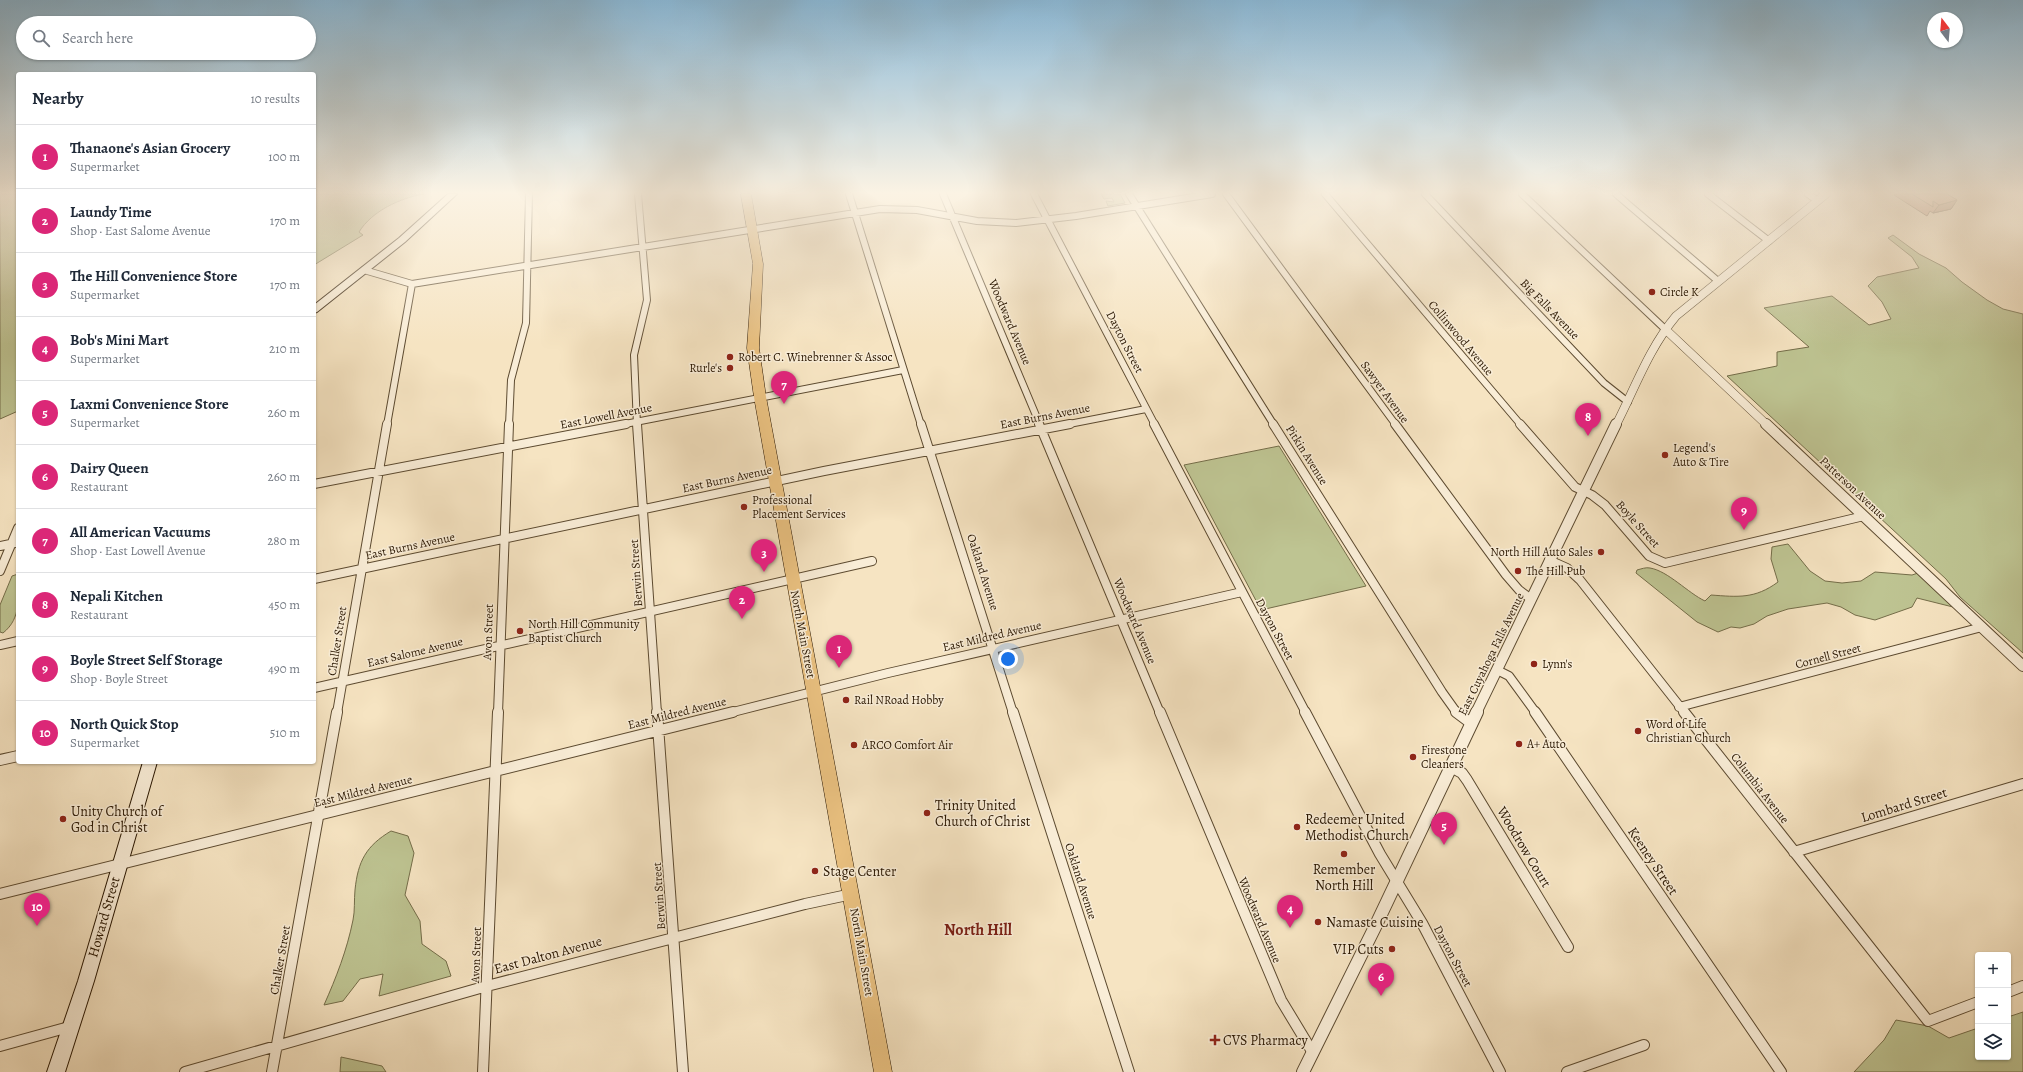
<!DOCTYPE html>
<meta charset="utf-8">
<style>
body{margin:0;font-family:Alegreya,serif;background:#f6f6f7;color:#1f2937}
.controls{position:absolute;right:12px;bottom:12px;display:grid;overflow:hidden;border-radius:4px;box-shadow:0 1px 3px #0004}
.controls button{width:36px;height:36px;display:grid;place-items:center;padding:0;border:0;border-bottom:1px solid #e0e1e3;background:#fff;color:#1f2937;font:20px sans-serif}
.compass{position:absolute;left:1927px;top:12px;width:36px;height:36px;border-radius:50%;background:#fff;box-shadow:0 1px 3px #0004;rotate:344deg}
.you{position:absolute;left:1008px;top:659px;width:14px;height:14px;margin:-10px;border:3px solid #fff;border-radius:50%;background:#1a73e8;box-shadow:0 0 0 6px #1a73e833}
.badge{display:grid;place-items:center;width:26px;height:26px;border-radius:50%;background:#db2777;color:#fff;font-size:13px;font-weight:700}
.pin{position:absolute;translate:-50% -33px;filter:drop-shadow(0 1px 2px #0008)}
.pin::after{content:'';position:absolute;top:21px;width:14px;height:12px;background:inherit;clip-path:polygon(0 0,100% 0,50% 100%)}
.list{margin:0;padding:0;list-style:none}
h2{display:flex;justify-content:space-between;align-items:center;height:52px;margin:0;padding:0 16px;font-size:17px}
h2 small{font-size:13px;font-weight:400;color:#747a83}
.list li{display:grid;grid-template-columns:26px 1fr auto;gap:12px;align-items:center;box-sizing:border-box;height:64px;padding:0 16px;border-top:1px solid #e0e1e3}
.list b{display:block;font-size:15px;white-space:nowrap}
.list p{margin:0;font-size:13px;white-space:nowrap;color:#747a83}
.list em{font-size:13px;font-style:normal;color:#747a83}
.icon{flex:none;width:22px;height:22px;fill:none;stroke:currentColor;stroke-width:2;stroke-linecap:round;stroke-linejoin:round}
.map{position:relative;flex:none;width:2023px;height:1072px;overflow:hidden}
.search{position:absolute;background:#fff;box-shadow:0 1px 3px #0004;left:16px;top:16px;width:300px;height:44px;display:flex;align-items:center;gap:10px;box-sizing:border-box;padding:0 14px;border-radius:22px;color:#747a83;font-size:15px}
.panel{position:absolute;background:#fff;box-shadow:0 1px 3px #0004;left:16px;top:72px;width:300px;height:692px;border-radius:4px}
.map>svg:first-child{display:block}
.green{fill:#bec492;stroke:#746d49}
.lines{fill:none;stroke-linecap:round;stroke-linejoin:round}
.minor-far2-casing{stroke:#5c4a30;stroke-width:8}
.minor-far1-casing{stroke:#5c4a30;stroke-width:10}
.minor-casing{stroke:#5c4a30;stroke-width:12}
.tertiary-far2-casing{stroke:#5c4a30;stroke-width:9}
.tertiary-far1-casing{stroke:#5c4a30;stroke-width:12}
.tertiary-casing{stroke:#5c4a30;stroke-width:14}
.secondary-casing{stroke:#291600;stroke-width:2}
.primary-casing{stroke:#291600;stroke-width:1}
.minor-far2{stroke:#f9edd7;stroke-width:6}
.minor-far1{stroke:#f9edd7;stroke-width:8}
.minor{stroke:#f9edd7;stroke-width:10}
.tertiary-far2{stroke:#f9edd7;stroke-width:8}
.tertiary-far1{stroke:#f9edd7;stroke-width:10}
.tertiary{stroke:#f9edd7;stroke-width:12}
.secondary{fill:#f9edd7;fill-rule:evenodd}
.primary{fill:#ebc281;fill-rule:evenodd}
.wall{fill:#ba7c62;stroke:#291600}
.shaded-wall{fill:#976550;stroke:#291600}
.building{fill:#d89072;stroke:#291600}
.poi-dot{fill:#8f2418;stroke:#f9edd7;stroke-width:1.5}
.labels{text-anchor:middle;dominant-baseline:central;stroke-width:3;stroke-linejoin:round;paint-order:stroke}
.poi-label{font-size:12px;fill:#291600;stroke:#f9edd7;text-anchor:start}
.street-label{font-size:12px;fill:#291600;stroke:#f9edd7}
.near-poi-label{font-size:14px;fill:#291600;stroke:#f9edd7;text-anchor:start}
.near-street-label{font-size:14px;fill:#291600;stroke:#f9edd7}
.near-neighbourhood-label{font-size:16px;font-weight:bold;fill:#7a1f14;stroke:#f9edd7}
</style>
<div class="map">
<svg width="2023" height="1072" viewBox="0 0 2023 1072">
<rect width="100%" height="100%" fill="#f6e4c2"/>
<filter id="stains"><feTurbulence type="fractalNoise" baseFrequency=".005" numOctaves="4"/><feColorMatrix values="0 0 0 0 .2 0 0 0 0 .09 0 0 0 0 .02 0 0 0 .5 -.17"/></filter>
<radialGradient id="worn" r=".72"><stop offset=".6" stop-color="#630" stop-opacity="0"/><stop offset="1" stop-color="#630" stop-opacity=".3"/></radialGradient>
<path class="green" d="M0,194h18v217l-18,8z
M314,194h110c-24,4 -52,17 -65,38l4,3 -49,30z
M1101,194h19l5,9 -17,3 -2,-5 8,1 -2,-4 -8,1z
M1893,235l26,19 27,14 16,14 25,18 16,9 20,5v339l-63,-56 -14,-18 -219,-203 50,-10v-14l32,-5 -45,-39 68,-12 37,29 22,-6 -9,-17 -14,-16 9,-9 42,-9 -7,-11 -24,-19z
M1279,446l87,140 -105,24 -77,-145z
M1788,544l22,27 15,10 17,2 19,-2 14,-9 37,3 9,-3 40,37 -44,-11 -5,9 -37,13 -20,-5 -14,-8 -14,-4 -39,6 -21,7 -13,8 -14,4 -9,-1 -13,5 -21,-10 -61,-49 1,-3c4,-1 9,-3 13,-2 18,3 38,25 55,33l6,-6c27,2 44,4 67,-13l-7,-23 1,-12z
M18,574c0,22 4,44 -15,59l-3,-1v-27l12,-29z
M391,831l17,5 6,17 -9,42 15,26 2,23 24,17 5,15 -72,20 4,-22 -23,5 -17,22 -19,4c12,-27 23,-55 29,-85 2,-9 1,-20 2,-30 3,-29 11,-44 36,-59z
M2023,1012v60h-169l30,-32 12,-20 32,6 21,12 29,-10v29h30v-40z
M341,1057l41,9 4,6h-46z"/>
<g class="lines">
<g class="minor-far2-casing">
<path id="minor-far2" d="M849,194l72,231
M943,194l97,231
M1034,194l121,231
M1129,194l145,231
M1226,194l170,231
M1325,194l196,231
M1425,194l179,189 24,19
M1522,194l143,135
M1616,194l102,87
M1708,194l61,47
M1808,194l10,7
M364,270l48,14 468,-75 37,1 60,11 39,2 60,-7 136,-22
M387,425l25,-141
M509,425l2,-45 15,-57 3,-129
M620,425l283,-55
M637,425l-3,-70 13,-55 -9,-106
M1064,425l82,-16"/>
</g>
<g class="minor-far1-casing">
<path id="minor-far1" d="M637,424l20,289
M921,424l92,289
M1039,424l121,289
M1154,424l152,289
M1273,424l169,268 15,21
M1395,424l111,151 13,15 12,9
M1520,424l55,63 17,8 13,10 44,51 16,7 199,-47
M314,484l312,-60
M0,546l15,-3
M1549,560l18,8 13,12 105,133
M0,571l18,-43
M314,579l510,-108 246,-47
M0,645l18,-4
M1497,670l12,6 27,37
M314,688l558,-127
M1679,707l303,-80
M337,713l50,-289
M498,713l11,-289
M729,713l159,-40 354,-81"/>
</g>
<g class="minor-casing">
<path id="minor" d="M657,712l26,360
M1013,712l116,360
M1160,712l121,288 32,53
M1305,712l75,142 42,69 78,149
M1456,712l16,12
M1535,712l246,360
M1684,712l244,309 50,-19
M0,760l18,-4
M1451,767l11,6 5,7 101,167
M1794,852l229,-68
M0,894l733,-182
M2008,992l15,-6
M0,1046l69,-19
M185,1072l302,-86 318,-82 47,-10
M272,1072l65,-360
M483,1072l15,-360
M1567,1072l77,-27"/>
</g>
<g class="tertiary-far2-casing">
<path id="tertiary-far2" d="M1665,329l102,96
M1616,425c19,-37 33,-77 60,-109l150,-122"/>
</g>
<g class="tertiary-far1-casing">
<path id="tertiary-far1" d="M1766,424l257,242
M1476,713l140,-289"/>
</g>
<g class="tertiary-casing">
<path id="tertiary" d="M1303,1072l72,-145 102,-215"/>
</g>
<g class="secondary-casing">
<path id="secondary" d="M448,194h9l-52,48 -88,70 -3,1v-8l85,-67z
M143,762h14l-63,219 -29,91h-18l31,-91z"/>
</g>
<g class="primary-casing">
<path id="primary" d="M741,194h10l12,70 -4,84 7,49 126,675h-18l-120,-675 -7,-49 6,-84z"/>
</g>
<use href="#minor-far2" class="minor-far2"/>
<use href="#minor-far1" class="minor-far1"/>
<use href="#minor" class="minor"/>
<use href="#tertiary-far2" class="tertiary-far2"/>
<use href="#tertiary-far1" class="tertiary-far1"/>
<use href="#tertiary" class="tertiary"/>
<use href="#secondary" class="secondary"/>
<use href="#primary" class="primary"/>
</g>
<path class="wall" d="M1895,194h52l10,6 -6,9 -18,4 -3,-2 -3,5 -33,-21z"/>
<path class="shaded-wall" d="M1957,200l-6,9 -18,4 6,-8z"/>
<path class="building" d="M1912,194h35l10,6 -18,5 -6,-4v6z"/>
<linearGradient id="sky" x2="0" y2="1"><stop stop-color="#8ab8d6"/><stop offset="0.56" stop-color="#fbf3e4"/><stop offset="1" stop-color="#fbf3e4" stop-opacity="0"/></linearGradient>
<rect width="2023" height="344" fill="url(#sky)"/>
<g class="poi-dot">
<circle cx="1652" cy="292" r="4"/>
<circle cx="730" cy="357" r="4"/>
<circle cx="730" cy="368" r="4"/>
<circle cx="1665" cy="455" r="4"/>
<circle cx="744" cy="507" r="4"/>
<circle cx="1601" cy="552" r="4"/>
<circle cx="1518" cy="571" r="4"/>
<circle cx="520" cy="631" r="4"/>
<circle cx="1534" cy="664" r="4"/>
<circle cx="846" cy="700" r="4"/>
<circle cx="1638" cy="731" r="4"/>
<circle cx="1519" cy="744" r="4"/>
<circle cx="854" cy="745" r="4"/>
<circle cx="1413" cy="757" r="4"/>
<circle cx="927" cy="813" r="4"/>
<circle cx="63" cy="819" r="4"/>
<circle cx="1297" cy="827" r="4"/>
<circle cx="1344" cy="854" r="4"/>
<circle cx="815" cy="871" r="4"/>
<circle cx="1318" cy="922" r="4"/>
<circle cx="1392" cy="949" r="4"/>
<path d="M1213 1034h4v4h4v4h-4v4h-4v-4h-4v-4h4z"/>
</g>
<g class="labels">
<g class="poi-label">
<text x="1660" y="292">Circle K</text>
<text x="738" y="357">Robert C. Winebrenner &amp; Assoc</text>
<text x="722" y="368" text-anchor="end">Rurle's</text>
<text x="1673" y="448">Legend's<tspan x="1673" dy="14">Auto &amp; Tire</tspan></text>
<text x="752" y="500">Professional<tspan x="752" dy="14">Placement Services</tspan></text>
<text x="1593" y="552" text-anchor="end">North Hill Auto Sales</text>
<text x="1526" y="571">The Hill Pub</text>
<text x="528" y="624">North Hill Community<tspan x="528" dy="14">Baptist Church</tspan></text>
<text x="1542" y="664">Lynn's</text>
<text x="854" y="700">Rail NRoad Hobby</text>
<text x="1646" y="724">Word of Life<tspan x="1646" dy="14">Christian Church</tspan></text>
<text x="1527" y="744">A+ Auto</text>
<text x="862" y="745">ARCO Comfort Air</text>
<text x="1421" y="750">Firestone<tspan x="1421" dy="14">Cleaners</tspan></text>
</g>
<g class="street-label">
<text transform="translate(1550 309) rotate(46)">Big Falls Avenue</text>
<text transform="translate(1010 322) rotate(67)">Woodward Avenue</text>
<text transform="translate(1461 338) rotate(50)">Collinwood Avenue</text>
<text transform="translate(1125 342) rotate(63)">Dayton Street</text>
<text transform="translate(1385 392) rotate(54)">Sawyer Avenue</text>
<text transform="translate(606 416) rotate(-11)">East Lowell Avenue</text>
<text transform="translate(1045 416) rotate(-11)">East Burns Avenue</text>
<text transform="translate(1307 455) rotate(58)">Pitkin Avenue</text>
<text transform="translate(727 479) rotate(-12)">East Burns Avenue</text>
<text transform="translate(1853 488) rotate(43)">Patterson Avenue</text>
<text transform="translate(1638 524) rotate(48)">Boyle Street</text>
<text transform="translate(410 546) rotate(-12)">East Burns Avenue</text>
<text transform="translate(983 572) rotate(72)">Oakland Avenue</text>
<text transform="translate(636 573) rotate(-94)">Berwin Street</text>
<text transform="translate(1135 621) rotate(67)">Woodward Avenue</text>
<text transform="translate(1275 629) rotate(62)">Dayton Street</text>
<text transform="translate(488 632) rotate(-88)">Avon Street</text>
<text transform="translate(803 634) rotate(79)">North Main Street</text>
<text transform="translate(992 636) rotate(-13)">East Mildred Avenue</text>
<text transform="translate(337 641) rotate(-81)">Chalker Street</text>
<text transform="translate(415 652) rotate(-13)">East Salome Avenue</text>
<text transform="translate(1491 654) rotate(-64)">East Cuyahoga Falls Avenue</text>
<text transform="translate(1828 656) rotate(-15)">Cornell Street</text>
<text transform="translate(677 713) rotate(-14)">East Mildred Avenue</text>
<text transform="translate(1760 788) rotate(52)">Columbia Avenue</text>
<text transform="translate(363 791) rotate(-14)">East Mildred Avenue</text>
<text transform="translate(1081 881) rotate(72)">Oakland Avenue</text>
<text transform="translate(659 896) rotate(-94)">Berwin Street</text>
<text transform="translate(1260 920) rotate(67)">Woodward Avenue</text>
<text transform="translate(862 952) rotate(80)">North Main Street</text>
<text transform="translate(476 955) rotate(-88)">Avon Street</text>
<text transform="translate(1453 956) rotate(62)">Dayton Street</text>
<text transform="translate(280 960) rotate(-80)">Chalker Street</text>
</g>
<g class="near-poi-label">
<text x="935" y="805">Trinity United<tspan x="935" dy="16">Church of Christ</tspan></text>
<text x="71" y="811">Unity Church of<tspan x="71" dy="16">God in Christ</tspan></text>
<text x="1305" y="819">Redeemer United<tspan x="1305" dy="16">Methodist Church</tspan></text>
<text x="1344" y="869" text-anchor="middle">Remember<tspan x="1344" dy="16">North Hill</tspan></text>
<text x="823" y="871">Stage Center</text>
<text x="1326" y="922">Namaste Cuisine</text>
<text x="1384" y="949" text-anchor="end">VIP Cuts</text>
<text x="1223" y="1040">CVS Pharmacy</text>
</g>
<g class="near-street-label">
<text transform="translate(1904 805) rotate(-17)">Lombard Street</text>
<text transform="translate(1524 847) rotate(59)">Woodrow Court</text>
<text transform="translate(1653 861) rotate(56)">Keeney Street</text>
<text transform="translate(104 917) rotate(-74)">Howard Street</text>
<text transform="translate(548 955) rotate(-15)">East Dalton Avenue</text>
</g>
<g class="near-neighbourhood-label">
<text x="978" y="930">North Hill</text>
</g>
</g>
<rect width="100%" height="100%" filter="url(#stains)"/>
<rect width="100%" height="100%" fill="url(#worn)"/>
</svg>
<div class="controls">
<button>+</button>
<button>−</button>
<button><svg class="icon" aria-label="layers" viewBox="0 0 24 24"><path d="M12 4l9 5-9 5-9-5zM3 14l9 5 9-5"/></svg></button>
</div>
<svg class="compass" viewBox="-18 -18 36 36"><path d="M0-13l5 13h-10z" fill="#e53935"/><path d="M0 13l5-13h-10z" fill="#747a83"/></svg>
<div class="you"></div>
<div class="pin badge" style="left:839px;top:668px">1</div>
<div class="pin badge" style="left:742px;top:619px">2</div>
<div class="pin badge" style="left:764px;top:572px">3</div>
<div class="pin badge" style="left:1290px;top:928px">4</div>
<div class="pin badge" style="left:1444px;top:845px">5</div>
<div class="pin badge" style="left:1381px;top:996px">6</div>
<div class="pin badge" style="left:784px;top:404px">7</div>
<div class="pin badge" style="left:1588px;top:436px">8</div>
<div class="pin badge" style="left:1744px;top:530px">9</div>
<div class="pin badge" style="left:37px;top:926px">10</div>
<div class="search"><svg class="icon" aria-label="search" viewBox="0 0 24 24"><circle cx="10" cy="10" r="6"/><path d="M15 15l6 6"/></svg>Search here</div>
<section class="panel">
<h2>Nearby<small>10 results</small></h2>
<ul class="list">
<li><span class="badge">1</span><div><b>Thanaone's Asian Grocery</b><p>Supermarket</p></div><em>100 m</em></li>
<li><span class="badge">2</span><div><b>Laundy Time</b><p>Shop · East Salome Avenue</p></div><em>170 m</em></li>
<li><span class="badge">3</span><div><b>The Hill Convenience Store</b><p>Supermarket</p></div><em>170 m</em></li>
<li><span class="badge">4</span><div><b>Bob's Mini Mart</b><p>Supermarket</p></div><em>210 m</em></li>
<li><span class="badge">5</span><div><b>Laxmi Convenience Store</b><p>Supermarket</p></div><em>260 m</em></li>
<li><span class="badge">6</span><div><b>Dairy Queen</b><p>Restaurant</p></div><em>260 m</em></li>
<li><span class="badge">7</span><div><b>All American Vacuums</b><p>Shop · East Lowell Avenue</p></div><em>280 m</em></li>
<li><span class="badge">8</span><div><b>Nepali Kitchen</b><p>Restaurant</p></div><em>450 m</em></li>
<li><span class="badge">9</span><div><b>Boyle Street Self Storage</b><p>Shop · Boyle Street</p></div><em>490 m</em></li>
<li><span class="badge">10</span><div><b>North Quick Stop</b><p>Supermarket</p></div><em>510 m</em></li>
</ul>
</section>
</div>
